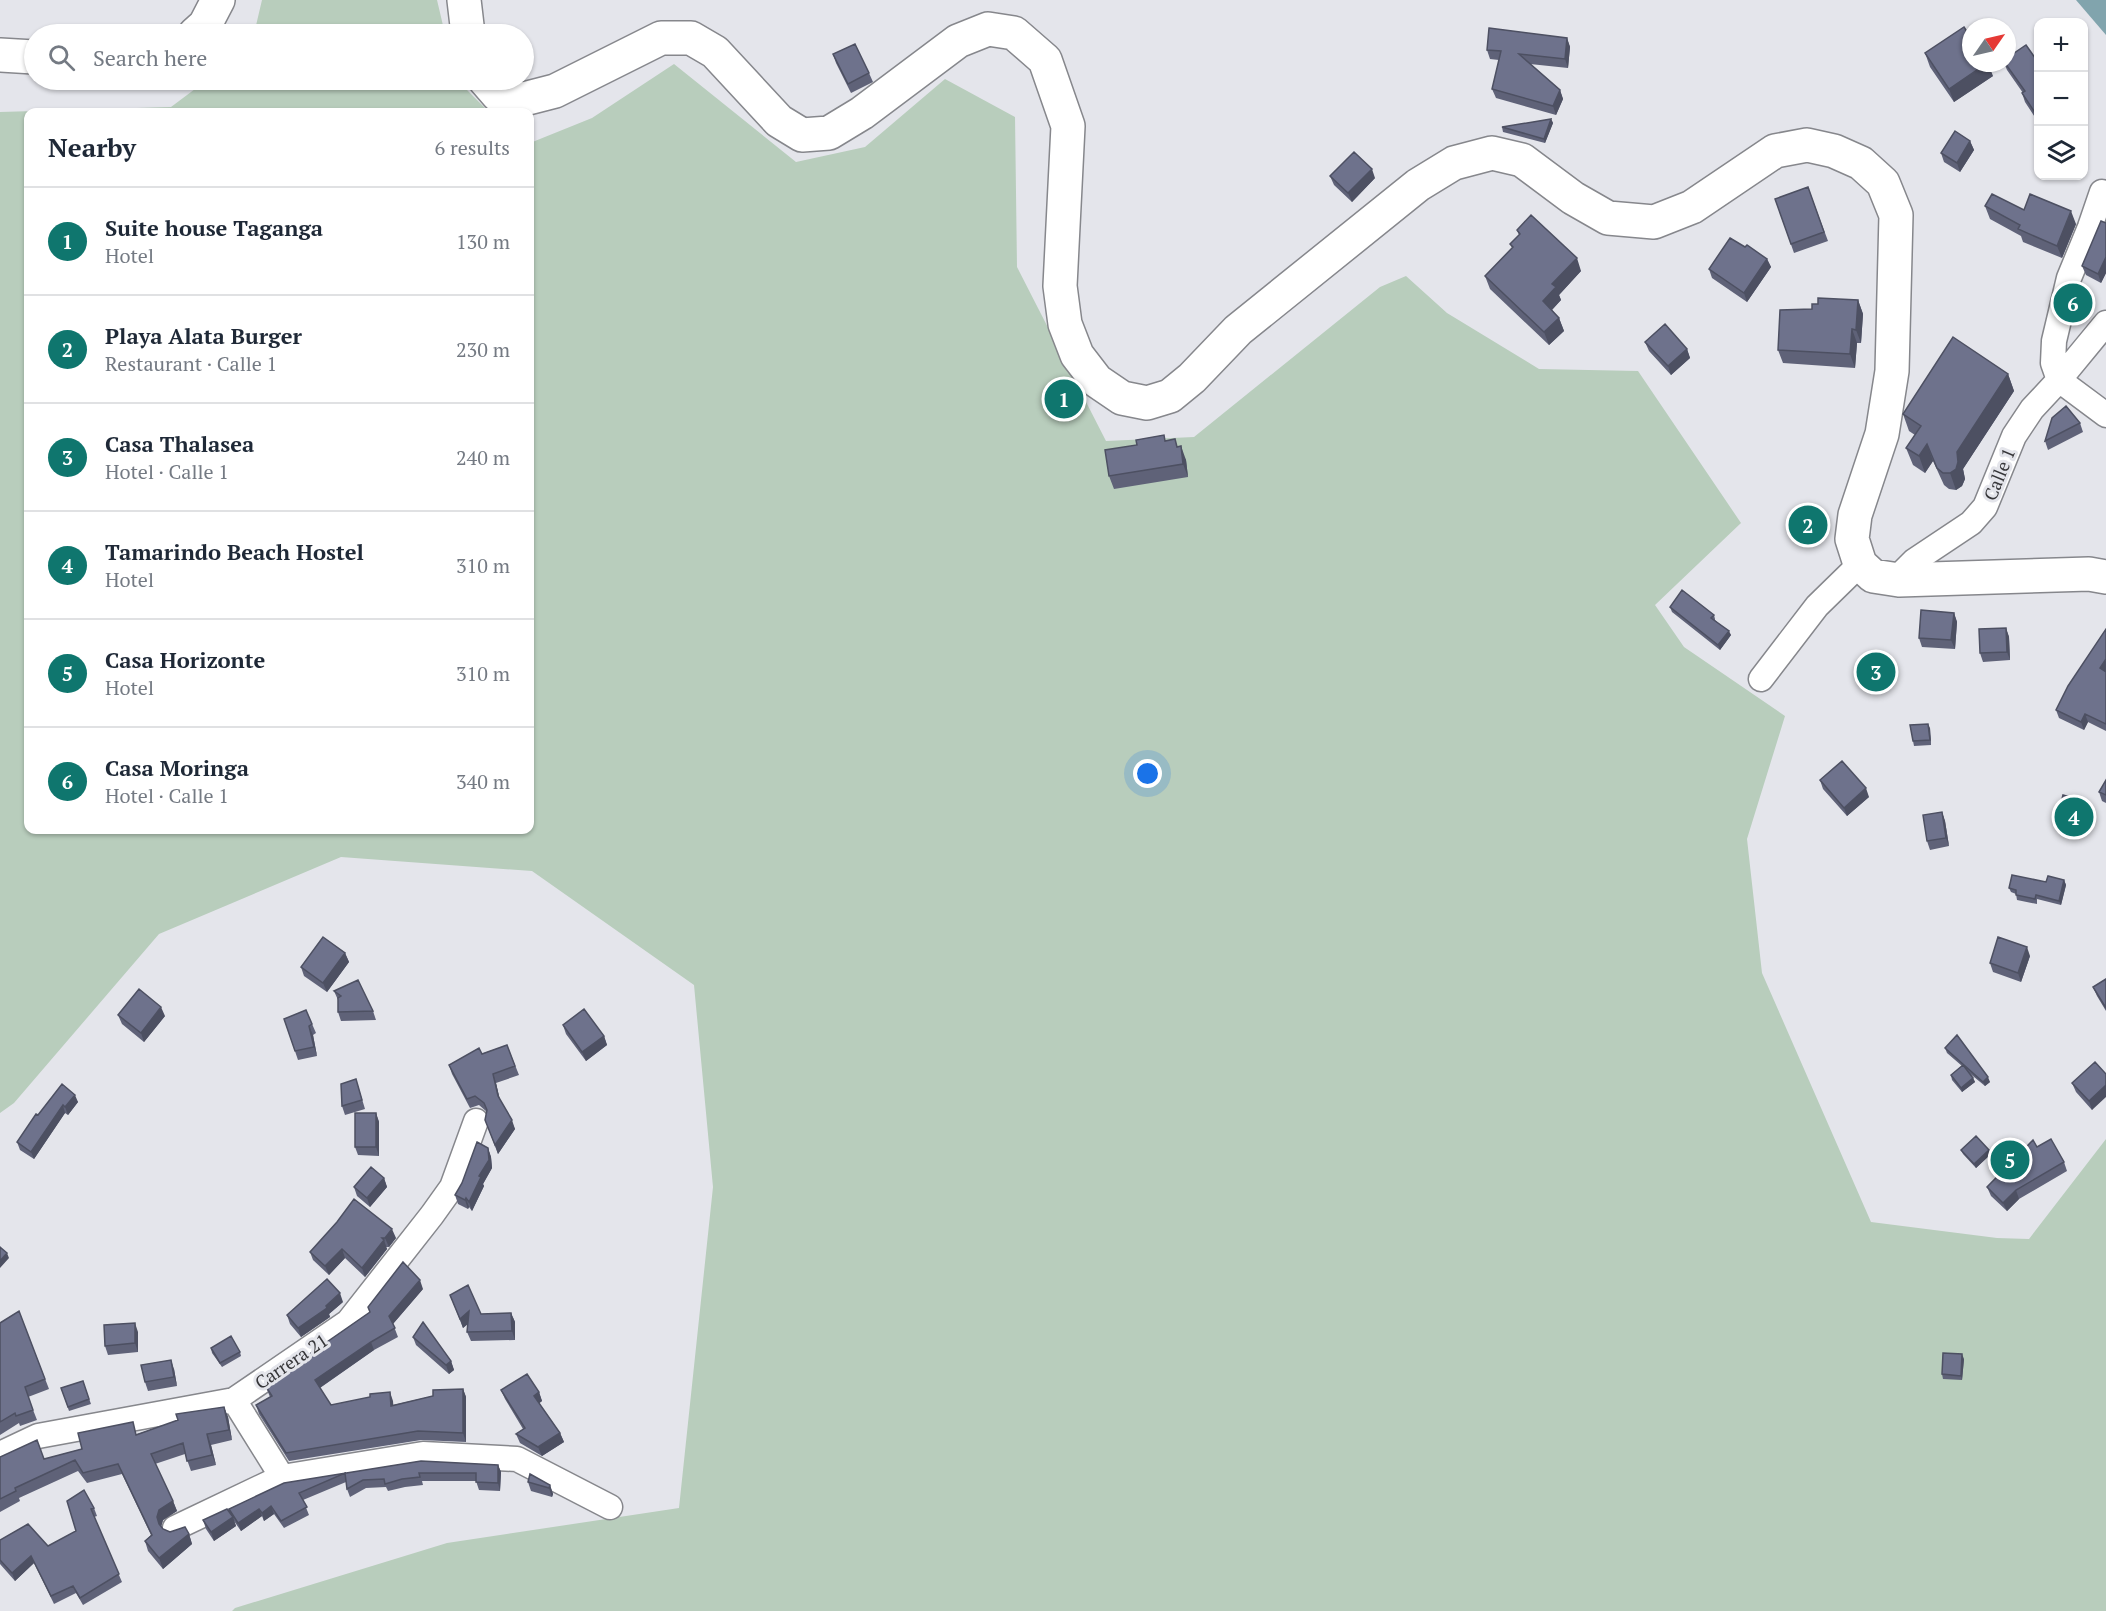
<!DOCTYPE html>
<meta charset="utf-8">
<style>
body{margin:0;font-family:"PT Serif",serif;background:#f2f2f3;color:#1f2937}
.controls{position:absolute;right:18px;top:18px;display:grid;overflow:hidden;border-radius:12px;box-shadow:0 2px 4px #0004}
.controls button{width:54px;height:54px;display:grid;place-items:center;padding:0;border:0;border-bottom:2px solid #e0e1e3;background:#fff;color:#1f2937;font:30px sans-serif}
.compass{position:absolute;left:1962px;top:18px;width:54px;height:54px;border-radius:50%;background:#fff;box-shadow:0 2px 4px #0004;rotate:56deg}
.you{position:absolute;left:1148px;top:774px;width:21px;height:21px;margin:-15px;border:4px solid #fff;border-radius:50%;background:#1a73e8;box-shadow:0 0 0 9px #1a73e833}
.badge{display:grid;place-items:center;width:39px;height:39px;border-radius:50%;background:#0f766e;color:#fff;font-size:20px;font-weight:700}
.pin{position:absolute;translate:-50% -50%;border:3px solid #fff;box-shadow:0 2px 6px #0006}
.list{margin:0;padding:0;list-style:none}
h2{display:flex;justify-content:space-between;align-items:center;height:78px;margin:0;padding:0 24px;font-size:26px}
h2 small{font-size:20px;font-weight:400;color:#747a83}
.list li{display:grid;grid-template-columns:39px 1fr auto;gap:18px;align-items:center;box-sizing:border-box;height:108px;padding:0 24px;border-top:2px solid #e0e1e3}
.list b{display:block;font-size:22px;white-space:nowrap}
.list p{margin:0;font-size:20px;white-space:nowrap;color:#747a83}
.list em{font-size:20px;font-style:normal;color:#747a83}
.icon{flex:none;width:33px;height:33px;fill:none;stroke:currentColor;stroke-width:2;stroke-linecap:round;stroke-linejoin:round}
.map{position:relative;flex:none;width:2106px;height:1611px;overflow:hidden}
.search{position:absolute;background:#fff;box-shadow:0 2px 4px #0004;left:24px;top:24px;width:510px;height:66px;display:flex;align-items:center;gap:15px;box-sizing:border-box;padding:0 21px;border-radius:33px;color:#747a83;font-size:22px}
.panel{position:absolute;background:#fff;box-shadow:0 2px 4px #0004;left:24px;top:108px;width:510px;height:726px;border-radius:12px}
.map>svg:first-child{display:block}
.green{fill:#b8cdbc}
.water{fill:#81a4ad}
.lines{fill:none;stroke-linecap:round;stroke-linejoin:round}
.street-casing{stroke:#86878c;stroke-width:27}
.secondary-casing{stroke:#86878c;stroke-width:36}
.street{stroke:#fff;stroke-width:24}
.secondary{stroke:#fff;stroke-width:33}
.wall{fill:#5f6278}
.shaded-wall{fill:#4d5062}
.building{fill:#6e728c;stroke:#4d5062;stroke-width:1.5}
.labels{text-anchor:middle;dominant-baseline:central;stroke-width:6;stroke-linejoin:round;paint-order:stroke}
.street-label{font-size:18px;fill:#363639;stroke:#e4e5eb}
</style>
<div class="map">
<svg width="2106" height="1611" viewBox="0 0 2106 1611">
<rect width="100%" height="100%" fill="#e4e5eb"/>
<path class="green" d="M262,0h175l8,34h-191z
M674,64l122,98 69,-15 80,-68 70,38 2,150 89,174 88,-4 186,-150 26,-11 41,37 92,56 99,2 103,152 -86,82 29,42 101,69 -38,123 15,134 109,249 126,16 32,1 77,-100v472h-1874l3,-3 212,-65 232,-35 34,-321 -19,-202 -162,-114 -191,-14 -182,77 -145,169 -14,10v-1001l171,-5 36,-27h250l32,32h-461v718h502v-687l62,-25z"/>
<path class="water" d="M2076,0h30v35z"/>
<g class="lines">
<g class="street-casing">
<path id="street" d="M2102,192l-12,35 -21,51 -15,63 -1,22 6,17 47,35
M1899,580l6,-10 9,-9 57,-38 14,-16 29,-71 18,-27 27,-29 47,-57
M1761,679l56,-73 43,-42
M234,1400l48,77
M0,1454l38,-18 196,-36 114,-78 84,-107 20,-28 24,-66
M175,1528l107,-51 141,-23 94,5 93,48"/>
</g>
<g class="secondary-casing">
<path id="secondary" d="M464,0l4,34
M195,34l10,-9 13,-25
M0,55l34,2
M485,80l13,15 26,4 31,-8 106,-53h30l24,14 64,69 23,14 27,-2 33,-20 96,-72 30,-12 26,4 31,27 23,66 -8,160 5,38 12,31 20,26 25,17 25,5 23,-7 22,-18 46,-48 180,-145 36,-22 38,-10 30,7 51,38 35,20 46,4 38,-15 83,-56 32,-6 27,6 27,12 22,20 13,32 -4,156 -10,63 -27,81 -3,24 8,25 13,12 26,4 190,-6 17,3"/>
</g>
<use href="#street" class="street"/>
<use href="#secondary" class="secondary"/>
</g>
<path class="wall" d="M1567,38l3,9 -2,21 -38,-4 30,26 3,9 -7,16 -60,-17 -4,-9 7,-29 -9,-1 -3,-9z
M1925,53l68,23 -39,26 -24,-35z
M833,54l36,19 4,9 -22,11 -15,-30z
M2038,62v60l-13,-20 -3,-9h1l-16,-23 -3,-7z
M1551,119l2,4 -8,20 -42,-11 -1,-5z
M1970,141l4,9 -14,22 -16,-10 -3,-9z
M1330,176l45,2 -23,24 -18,-17z
M1808,187l20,54 -34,12 -19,-54z
M1985,206l39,4 52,14 -14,34 -39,-16 -2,-6 -31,-17z
M2106,223v50l-5,10 -15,-8 -4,-9z
M1517,230l64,41 -22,24 2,5 -9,10 7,8 5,13 -15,14 -59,-56 -5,-13 27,-28 -2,-4 9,-9z
M1745,247l22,12 4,8 -24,35 -35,-24 -3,-9z
M1858,300l5,14 -2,29h-4l-2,25 -72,-5 -5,-13 34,-41 6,-5z
M1645,342l42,7 3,9 -19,17 -22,-24z
M2008,374l6,17 -51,78 2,10 -3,7 -6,4 -7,-1 -5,-4 -11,-24 -8,12 -12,-8 -7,-17 9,-13 -6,-4 -6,-17z
M2080,423l3,9 -35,18 -3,-9z
M1166,441l12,6 8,13 2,17 -74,12 -5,-13z
M1670,607l44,8 1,4v1l16,15 -11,15 -48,-38z
M1954,613l3,9 -2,27 -33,-2 -3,-9z
M2006,628l3,9 1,23 -27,2 -3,-9z
M2106,672v59l-18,-9 -4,8 -25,-12 -3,-8z
M1930,728l1,17 -17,1 -1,-5z
M1820,780l49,17 -22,19 -24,-27z
M2106,780v23l-4,-2 -3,-9z
M2083,809l-7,27 -17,-4 -3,-9z
M1942,812l3,9 4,25 -19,4 -3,-9z
M2064,880l2,5 -5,20 -24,-6v5l-20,-4 -1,-6 -5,-2 -2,-4z
M345,953l4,9 -22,30 -23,-16 -3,-9z
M2030,956l-9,26 -28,-10 -3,-9z
M2106,979v32l-9,-15 -4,-9z
M334,991l39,20 3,9 -35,1 -3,-9v-12z
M306,1010l10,23 -3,2 4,21 -19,4 -14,-41z
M118,1015l47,1 -21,26 -22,-18z
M563,1025l41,11 3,9 -21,16 -20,-27z
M507,1045l12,30 -23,8 4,17 15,29 -17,25 -13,-34 2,-8 -8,-7 -9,3 -18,-34 -3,-9z
M1945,1048l45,34 -5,4 -17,-14 5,6 2,4 -13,10 -10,-12 -1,-5 11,-9 -15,-13z
M2106,1074l-14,36 -16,-18 -4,-9z
M356,1079l9,30 -20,6 -3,-9z
M62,1084l16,18 -10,13 -3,-2 -31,46 -14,-9 -3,-8z
M376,1113l3,9v34l-21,-1 -3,-8z
M2037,1147l27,15 3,9 -48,28 -12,12 -16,-15 -4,-9z
M488,1148l3,9 1,11 -9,16 1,2 -12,25 -3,-4 -1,2 -10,-5 -3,-9z
M1961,1150h28l2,4 -15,14 -13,-14z
M384,1178l3,9 -17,20 -13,-11 -3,-9z
M337,1222l59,16 -7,9h-3l1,2 -22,28 -20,-19 -16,17 -16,-15 -3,-8z
M423,1289l-30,35 5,13 -24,13 -54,38 11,17 62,-4v4l70,-16 3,8v45l-45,-2 -132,21 -30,-47 -3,-9 14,-8 -5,-12 105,-73 -2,-5z
M450,1295l31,19 30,-1 4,9v18l-44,1 -4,-9 1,-8 -5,4z
M343,1302l-14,12 1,3 -29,20 -11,-13 -3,-9z
M19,1311l30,78 -21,8 9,23 -17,6 -1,-3 -19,12v-112z
M138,1332v20l-30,3 -3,-9z
M413,1337l38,24 3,9 -5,4 -33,-29z
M211,1348l29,4 1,4 -19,11 -10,-14z
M1964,1359l-2,21 -19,-1 -1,-5z
M174,1369l3,17 -29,5 -3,-9z
M83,1381l8,23 -22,7 -8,-23z
M501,1390l38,2 3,9 -3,2 21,30 4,9 -22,14 -22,-13 -4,-9 7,-5 -18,-30z
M224,1407l4,10 4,23 -21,5 5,20 -25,6 -6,-17 -30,10 18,37 4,10 -14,9 -2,7 2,2 7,3 19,2 3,10 -29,25 -15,-18 -3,-10 6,-6 -29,-61 -35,9 -9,-12 -59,27 1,3 -20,11v-55l44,2 93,-25z
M421,1461l77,4 3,7 -1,19 -21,-1 -3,-9h-54l1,4 -18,2 -17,4 -2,-4 -20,1 -16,9 -3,-8 -1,-7 -43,18 6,15 -25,13 -10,-14 -10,7 -2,-5 -21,15 -7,-10 2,5 -22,15 -8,-12 -3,-9 27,-7 -1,-4 55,-26z
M528,1482l22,3 3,9 -1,3 -21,-6z
M67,1501l27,7 3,8 -3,1 28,65 -39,23 -7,-12 -22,11 -20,-41 -19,18 -15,-17v-24l48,6 28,-15z"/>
<path class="shaded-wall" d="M1567,38l3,9 -2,21 -3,-9z
M1988,63l5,13 -39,26 -5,-13z
M1560,90l3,9 -7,16 -3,-9z
M1551,119l2,4 -8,20 -1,-4z
M1970,141l4,9 -14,22 -3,-9z
M1372,169l3,9 -23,24 -4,-9z
M2071,211l5,13 -14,34 -5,-12z
M2106,257v16l-5,10 -3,-9z
M1577,258l4,13 -22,24 2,5 -13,14 -5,-13 9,-17z
M1767,259l4,8 -24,35 -3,-9z
M1858,300l5,14 -2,29 -5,-13z
M1559,318l5,13 -15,14 -5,-13z
M1852,329l5,14 -2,25 -5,-14z
M1687,349l3,9 -19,17 -3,-9z
M2008,374l6,17 -51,78 2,10 -3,7 -6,4 -6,-17 7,-21z
M1927,444l6,17 -8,12 -6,-17z
M1181,446l5,14 2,17 -5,-13z
M1954,613l3,9 -2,27 -4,-9z
M2006,628l3,9 1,23 -3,-8z
M1729,631l2,4 -11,15 -2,-5z
M2106,659v13l-3,4 -3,-8z
M2085,714l3,8 -4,8 -3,-8z
M1928,724l2,4 1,17 -1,-5z
M1866,788l3,9 -22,19 -3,-8z
M2080,800l3,9 -7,27 -4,-9z
M1942,812l3,9 4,25 -3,-8z
M2064,880l2,5 -5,20 -2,-4z
M2027,947l3,9 -9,26 -3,-9z
M345,953l4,9 -22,30 -4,-9z
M161,1007l4,9 -21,26 -3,-9z
M309,1026l4,9 4,21 -3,-9z
M604,1036l3,9 -21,16 -4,-9z
M493,1074l3,9 5,22 -3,-9z
M1988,1077l2,5 -5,4 -2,-4z
M1973,1078l2,4 -13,10 -1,-4z
M2106,1085v12l-14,13 -3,-9z
M75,1095l3,7 -10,13 -3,-8z
M63,1105l2,8 -31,46 -3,-7z
M376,1113l3,9v34l-3,-9z
M512,1120l3,9 -17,25 -3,-9z
M488,1148l3,9 1,11 -9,16 1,2 -12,25 -3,-9 10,-26z
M1989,1150l2,4 -15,14 -2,-4z
M384,1178l3,9 -17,20 -3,-9z
M2016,1190l3,9 -12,12 -4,-8z
M466,1198l3,9 -1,2 -3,-9z
M392,1229l4,9 -7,9 -4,-9z
M384,1240l3,9 -22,28 -3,-9z
M342,1249l3,9 -16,17 -4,-9z
M7,1253l2,5 -9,10v-7z
M420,1280l3,9 -31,36 -3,-9z
M340,1293l3,9 -14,12 1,3 -29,20 -3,-9 28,-22z
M469,1311l3,9 -9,8 -3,-9z
M511,1313l4,9v18l-3,-9z
M135,1323l3,9v20l-3,-9z
M371,1342l3,8 -56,39 -3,-9z
M1962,1354l2,5 -2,21 -1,-4z
M171,1360l3,9 3,17 -3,-9z
M451,1361l3,9 -5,4 -3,-9z
M463,1389l3,8v45l-3,-9z
M390,1392l3,9 1,13 -3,-8z
M539,1392l3,9 -5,4 -3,-9z
M224,1407l4,10 4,23 -3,-10z
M560,1433l4,9 -22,14 -4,-9z
M207,1434l4,11 5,20 -4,-10z
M498,1465l3,7 -1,19 -2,-8z
M550,1485l3,9 -1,3 -3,-9z
M173,1501l4,10 -14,9 -2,7 -2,-3 -2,-7 2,-7z
M271,1506l3,8 -10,7 -2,-8z
M259,1509l3,7 -21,15 -3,-8z
M233,1517l3,9 -22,15 -3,-9z
M189,1534l3,10 -29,25 -4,-11z
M31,1556l3,7 -19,18 -3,-8z"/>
<path class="building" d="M1964,27l7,11v25h16l-38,26 -24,-36z
M1489,28l78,10 -2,21 -46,-5 41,36 -7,16 -61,-17 9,-38 -14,-1z
M855,44l14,29 -21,11 -15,-30z
M2026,45l12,17v51l-2,1 -14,-21 3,-2 -20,-28h2v-5z
M1551,119l-7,20 -42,-12z
M1955,131l15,10 -13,22 -16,-10z
M1354,152l18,17 -24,24 -18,-17z
M1808,187l16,45 -33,12 -16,-45z
M1992,194l32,16 6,-16 41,17 -14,35 -39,-17 2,-4 -35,-19z
M1531,215l46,43 -25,26 4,3 -13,14 16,17 -15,14 -59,-56 28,-29 -3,-3 10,-10 -3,-4z
M2101,221l5,2v34l-8,17 -16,-8z
M1730,238l15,9 2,-2 20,14 -23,34 -35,-24z
M1818,298l40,2 -2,30 -4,-1 -2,25 -72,-4 2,-40 32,-1v-5h6z
M1665,324l22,25 -19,17 -23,-24z
M1953,337l55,37 -51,78 1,10 -2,7 -6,4h-7l-6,-5 -10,-24 -8,12 -13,-8 15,-22 -18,-12z
M2066,406l14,17 -35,18 7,-23z
M1164,435l1,6 10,-2 2,8 4,-1 2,18 -74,12 -4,-26 32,-5 -1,-5z
M1682,590l32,25 -3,3 18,13 -11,14 -48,-38z
M1921,610l33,3 -3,27 -32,-2z
M2006,628l1,24 -27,1 -1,-24z
M2106,629v30l-6,9 6,4v52l-21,-10 -4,8 -25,-12 12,-24z
M1928,724l2,16 -17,1 -3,-16z
M1842,761l24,27 -22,20 -24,-28z
M2106,780v15l-7,-3z
M2063,795l17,5 -8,27 -16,-4z
M1942,812l4,26 -19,3 -4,-26z
M2012,875l34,7 2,-6 16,4 -5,21 -23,-6 -1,4 -19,-4v-5l-7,-2z
M323,937l22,16 -22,30 -22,-16z
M1998,937l29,10 -9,26 -28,-10z
M2106,979v29l-13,-21z
M358,980l15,31 -35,1v-14l3,-2 -7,-5z
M139,989l22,18 -20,26 -23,-18z
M584,1009l20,27 -22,16 -19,-27z
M306,1010l6,14 -3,2 5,21 -19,4 -11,-32z
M1957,1035l31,42 -5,5 -38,-34z
M507,1045l8,21 -22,8 5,22 14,24 -17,25 -10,-25 2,-10 -3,-7 -9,-7 -8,3 -18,-34 30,-17 3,6z
M2095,1062l11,12v11l-17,16 -17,-18z
M1963,1065l10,13 -12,10 -10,-13z
M356,1079l6,21 -20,6 -1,-22z
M62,1084l13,11 -10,12 -2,-2 -32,47 -14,-10 19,-28 2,1z
M355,1113h21v34h-21z
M1976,1136l13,14 -15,14 -13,-14z
M2051,1139l13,23 -48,28 -13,13 -16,-16 46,-47 4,7z
M477,1142l11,6 1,12 -10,16 2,1 -12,25 -3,-4 -1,2 -10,-5 7,-12z
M371,1167l13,11 -17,20 -13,-11z
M354,1199l38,30 -7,9h-3l2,2 -22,28 -20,-19 -17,17 -15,-14 27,-30z
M0,1247l7,6 -7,8z
M403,1262l17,18 -31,36 6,12 -24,14 -56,38 16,25 39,-8v-3l20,-2 1,14 42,-10v-6l30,-1v44l-45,-2 -132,22 -30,-48 16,-9 -7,-11 105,-73 -2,-5z
M327,1279l13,14 -14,13 1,2 -29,20 -11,-13z
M468,1285l13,29 30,-1 1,18 -45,1 2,-21 -9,8 -10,-24z
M19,1311l26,68 -20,8 8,23 -17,6 -1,-3 -15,9v-99z
M423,1322l28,39 -5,4 -33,-28z
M135,1323v20l-30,3 -1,-21z
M231,1336l9,16 -20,11 -9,-15z
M1943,1353l19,1 -1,22 -19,-2z
M171,1360l3,17 -29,5 -4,-17z
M527,1374l12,18 -5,4 26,37 -22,14 -22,-13 9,-6 -24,-38z
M83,1381l6,18 -21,8 -7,-19z
M224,1407l5,23 -22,4 5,21 -25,6 -4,-18 -32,11 22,47 -14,9 -2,7 2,7 4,5 7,3 15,-5 4,7 -30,24 -14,-17 7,-6 -34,-71 -35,9 -8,-13 -60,28 1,3 -16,8v-42l37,-17 7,19 38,-10 -4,-16 55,-11 3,13 42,-15 -2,-6z
M421,1461l77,4v18l-22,-1v-9h-57l1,4 -18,2 -17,5 -1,-5 -21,1 -16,9 -2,-16 -46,20 8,14 -26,14 -10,-15 -9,7 -3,-4 -21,14 -9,-14 55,-26z
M530,1474l20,11 -1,3 -21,-6z
M84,1490l10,18 -3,1 28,65 -39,24 -7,-12 -22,10 -20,-40 -19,17 -12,-13v-20l28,-16 20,22 28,-15 -9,-30z
M227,1509l6,8 -22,15 -8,-12z"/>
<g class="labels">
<g class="street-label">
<text transform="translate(1999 474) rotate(-68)">Calle 1</text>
<text transform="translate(291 1361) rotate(-34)">Carrera 21</text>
</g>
</g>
</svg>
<div class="controls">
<button>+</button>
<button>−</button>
<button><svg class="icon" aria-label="layers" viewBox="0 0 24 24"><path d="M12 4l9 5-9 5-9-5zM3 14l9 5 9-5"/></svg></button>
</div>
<svg class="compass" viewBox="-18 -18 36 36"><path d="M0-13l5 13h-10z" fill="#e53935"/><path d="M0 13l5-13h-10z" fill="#747a83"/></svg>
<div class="you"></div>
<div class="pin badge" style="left:1064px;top:399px">1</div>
<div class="pin badge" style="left:1808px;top:525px">2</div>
<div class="pin badge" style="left:1876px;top:672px">3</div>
<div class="pin badge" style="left:2074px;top:817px">4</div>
<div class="pin badge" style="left:2010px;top:1160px">5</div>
<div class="pin badge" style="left:2073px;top:303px">6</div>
<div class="search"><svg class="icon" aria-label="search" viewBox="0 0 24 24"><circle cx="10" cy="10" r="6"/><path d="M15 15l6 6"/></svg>Search here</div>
<section class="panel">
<h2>Nearby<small>6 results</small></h2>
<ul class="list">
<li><span class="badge">1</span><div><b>Suite house Taganga</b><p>Hotel</p></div><em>130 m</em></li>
<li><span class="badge">2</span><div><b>Playa Alata Burger</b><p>Restaurant · Calle 1</p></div><em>230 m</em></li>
<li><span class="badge">3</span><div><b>Casa Thalasea</b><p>Hotel · Calle 1</p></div><em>240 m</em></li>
<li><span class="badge">4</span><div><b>Tamarindo Beach Hostel</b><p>Hotel</p></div><em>310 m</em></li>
<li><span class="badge">5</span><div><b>Casa Horizonte</b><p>Hotel</p></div><em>310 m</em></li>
<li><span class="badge">6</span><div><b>Casa Moringa</b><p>Hotel · Calle 1</p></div><em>340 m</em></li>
</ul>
</section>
</div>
